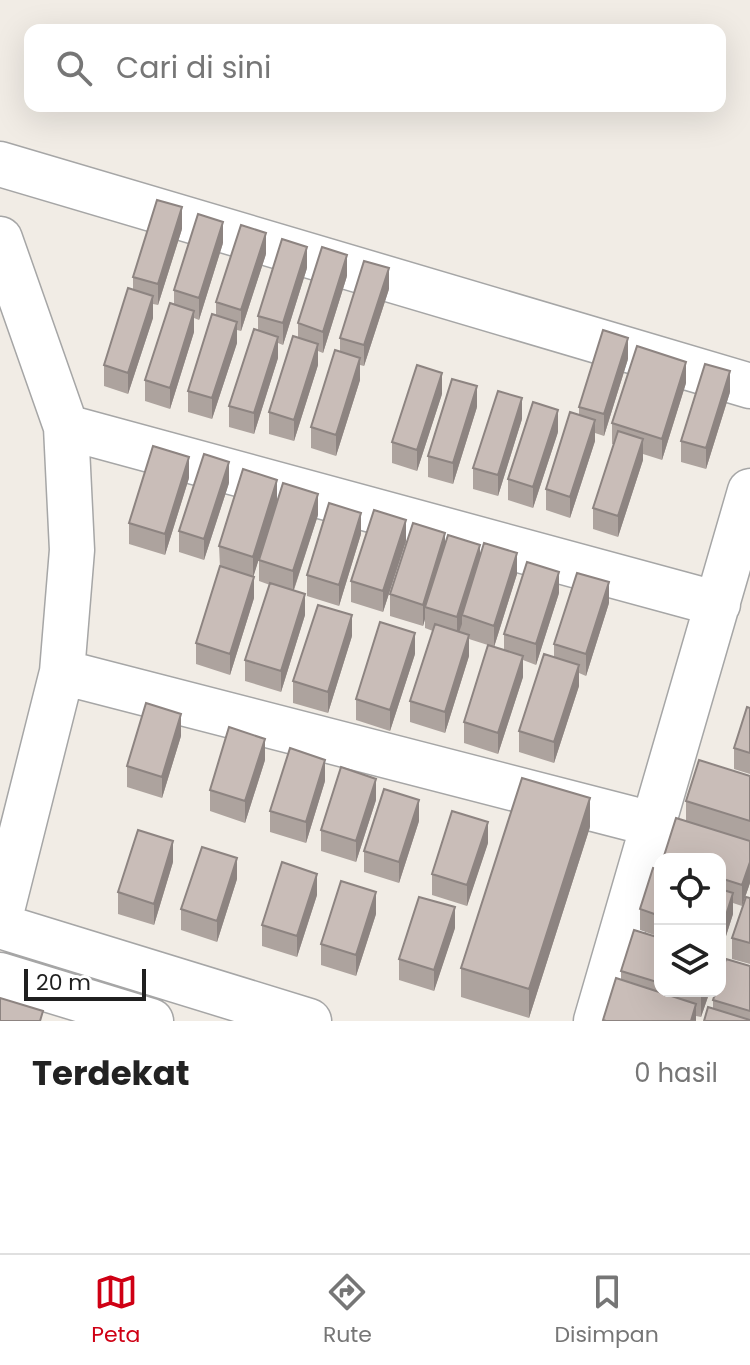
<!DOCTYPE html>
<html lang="id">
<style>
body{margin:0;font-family:Poppins,sans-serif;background:#f6f6f6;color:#222}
.controls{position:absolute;right:24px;bottom:24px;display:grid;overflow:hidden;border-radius:16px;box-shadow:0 8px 32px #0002}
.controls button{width:72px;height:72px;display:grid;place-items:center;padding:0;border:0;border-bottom:2px solid #e0e0e0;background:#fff;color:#222;font:40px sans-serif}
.scale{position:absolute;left:24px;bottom:20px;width:122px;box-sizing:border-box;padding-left:8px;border:4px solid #1f1f1f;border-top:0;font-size:22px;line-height:28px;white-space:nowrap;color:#1f1f1f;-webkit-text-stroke:6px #fff;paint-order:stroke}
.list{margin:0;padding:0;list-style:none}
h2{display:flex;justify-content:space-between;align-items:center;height:104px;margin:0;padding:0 32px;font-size:34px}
h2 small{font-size:26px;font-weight:400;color:#767676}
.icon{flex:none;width:44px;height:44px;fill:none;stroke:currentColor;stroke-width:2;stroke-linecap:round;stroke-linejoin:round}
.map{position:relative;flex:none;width:750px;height:1021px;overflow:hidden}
.search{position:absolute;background:#fff;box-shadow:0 8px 32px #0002;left:24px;right:24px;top:24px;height:88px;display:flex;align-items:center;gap:20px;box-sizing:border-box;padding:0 28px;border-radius:16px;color:#767676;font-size:30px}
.sheet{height:232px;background:#fff}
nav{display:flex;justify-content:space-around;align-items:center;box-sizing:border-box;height:112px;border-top:2px solid #e0e0e0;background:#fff;font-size:22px;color:#767676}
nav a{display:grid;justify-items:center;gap:4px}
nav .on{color:#cf0014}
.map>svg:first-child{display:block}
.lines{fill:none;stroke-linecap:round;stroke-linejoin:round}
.minor-casing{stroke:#a6a6a6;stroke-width:47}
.minor{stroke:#fff;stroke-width:44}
.wall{fill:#ada39e}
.shaded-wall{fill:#8d8481}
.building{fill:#c9bdb8;stroke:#8d8481;stroke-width:2}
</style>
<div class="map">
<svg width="750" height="1021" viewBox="0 0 750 1021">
<rect width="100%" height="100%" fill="#f1ece5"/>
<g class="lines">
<g class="minor-casing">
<path id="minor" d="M0,164l750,222
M0,239l66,188 6,123 -10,122 -62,246
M66,427l652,177
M62,672l590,152
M0,926l309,95
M0,975l151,46
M596,1021l154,-530"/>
</g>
<use href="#minor" class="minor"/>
</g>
<path class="wall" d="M182,229l-24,76 -5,-1v14l-25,76 -24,-8v-21l29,-75v-13z
M223,243l-24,77 -5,-2v14l-24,77 -25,-8v-21l29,-75v-15z
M266,254l-25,77 -4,-1v13l-25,76 -24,-7v-21l28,-75v-14z
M307,268l-24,77 -5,-2v15l-24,76 -25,-7v-21l29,-76v-14z
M347,276l-24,77 -5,-2v14l-24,76 -25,-7v-22l29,-75v-14z
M389,289l-25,77 -4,-1v15l-24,76 -25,-8v-21l29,-75v-14z
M628,359l-24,77 -9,-3v8l-25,77 -24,-8v-21l33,-74v-8z
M686,383l-24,77 -19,-6v6l-25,77 -25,-8v-21l21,-64h-2v-21z
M730,392l-24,77 -25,-7v-21z
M442,394l-25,77 -25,-8v-21z
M477,407l-24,77 -25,-7v-21z
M522,419l-24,77 -25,-7v-21z
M558,432l-25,76 -25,-8v-21z
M189,478l-24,77 -36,-11v-21z
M229,483l-25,77 -25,-8v-21z
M277,501l-24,76 1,21 -24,77 -34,-11v-21l24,-76 -1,-21z
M318,515l-24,75 11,25 -24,77 -36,-11v-21l25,-75 -11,-4v-21z
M361,534l-22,72 -32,-10v-21z
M406,541l-23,71 -32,-10v-21z
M445,544l35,12 37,18 -23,73 -25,-8v17l-24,77 -35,-11v-21l23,-70 -8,-3v-9l-2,7 -33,-10v-22z
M559,593l-23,72 -13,-5v17l-25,77 -34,-11v-21l40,-72v-16z
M609,603l-23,73 -7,-3v13l-25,77 -35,-11v-21l35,-73v-14z
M352,636l-24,77 -35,-10v-22z
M415,654l-25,77 -34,-11v-21z
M750,708v66l-16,-5v-21z
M181,736l-19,62 -35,-11v-21z
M265,760l-20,63 -35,-12v-21z
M750,776v107l-8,23 -9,-3v11l-13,41v-96l-34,-37v-21z
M325,781l-19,62 -36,-11v-21z
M376,800l-20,62 -35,-11v-21z
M419,821l-20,62 -35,-11v-21z
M590,827l-61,191 -68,-21v-29z
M488,843l-21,63 -35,-11v-21z
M173,862l-19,63 -36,-11v-22z
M660,870v67l-20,-7v-21z
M237,879l-20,63 -36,-12v-21z
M317,895l-20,62 -35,-11v-21z
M750,898v66l-18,-5v-21z
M376,914l-20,62 -35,-11v-21z
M455,928l-21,63 -35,-11v-21z
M660,938v53h50l-9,26 -5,-1v5h-93l13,-43 5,2v-9z
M750,966v55l-37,-12v-9z"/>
<path class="shaded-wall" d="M182,207v22l-24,76v-21z
M223,222v21l-24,77v-22z
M266,233v21l-25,77v-21z
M307,247v21l-24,77v-22z
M347,255v21l-24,77v-21z
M389,268v21l-25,77v-21z
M153,296v22l-25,76v-21z
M194,311v21l-24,77v-21z
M237,322v21l-25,76v-21z
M278,337v21l-24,76v-21z
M628,338v21l-24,77v-22z
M318,344v21l-24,76v-21z
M360,358v22l-24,76v-21z
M686,362v21l-24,77v-21z
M730,371v21l-24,77v-21z
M442,373v21l-25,77v-21z
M477,386v21l-24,77v-21z
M522,398v21l-24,77v-21z
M558,410v22l-25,76v-21z
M595,420v21l-25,77v-21z
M643,439v21l-25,77v-21z
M189,457v21l-24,77v-21z
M229,462v21l-25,77v-21z
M277,480v21l-24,77v-21z
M318,494v21l-25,77v-21z
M361,513v21l-22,72v-21z
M406,520v21l-23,71v-21z
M445,533v21l-20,53v12l-2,7v-21z
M480,545v21l-18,49v9l-5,14v-21z
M517,553v21l-23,73v-21z
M559,572v21l-23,72v-21z
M254,577v21l-24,77v-21z
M609,582v21l-23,73v-22z
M305,594v21l-24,77v-21z
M352,615v21l-24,77v-21z
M415,633v21l-25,77v-21z
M469,635v21l-24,77v-21z
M523,656v21l-25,77v-21z
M579,665v21l-25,77v-21z
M181,714v22l-19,62v-21z
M265,739v21l-20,63v-22z
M325,760v21l-19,62v-21z
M376,779v21l-20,62v-21z
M590,798v29l-61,191v-29z
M419,800v21l-20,62v-21z
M488,822v21l-21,63v-21z
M173,841v21l-19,63v-21z
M237,858v21l-20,63v-21z
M750,862v21l-8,23v-21z
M317,874v21l-20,62v-21z
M376,892v22l-20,62v-21z
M733,893v21l-13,41v-21z
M455,907v21l-21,63v-21z
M703,991h7l-9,26v-21z
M696,1004v17h-5z"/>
<path class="building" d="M157,200l25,7 -24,77 -25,-7z
M198,214l25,8 -24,76 -25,-8z
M241,225l25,8 -25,77 -25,-8z
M282,239l25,8 -24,76 -25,-7z
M322,247l25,8 -24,77 -25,-9z
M364,261l25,7 -25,77 -24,-7z
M128,288l25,8 -25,77 -24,-8z
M170,303l24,8 -24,77 -25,-8z
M212,314l25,8 -25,76 -24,-7z
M254,329l24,8 -24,76 -25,-7z
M603,330l25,8 -24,76 -25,-7z
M293,336l25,8 -24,76 -25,-8z
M637,346l49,16 -24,77 -50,-16z
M335,350l25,8 -24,77 -25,-8z
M705,364l25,7 -24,77 -25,-7z
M417,365l25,8 -25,77 -25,-8z
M452,379l25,7 -24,77 -25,-7z
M498,391l24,7 -24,77 -25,-7z
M533,402l25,8 -25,77 -25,-8z
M570,412l25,8 -25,77 -24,-8z
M618,431l25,8 -25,77 -25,-8z
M153,446l36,11 -24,77 -36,-11z
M204,454l25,8 -25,77 -25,-8z
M243,469l34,11 -24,77 -34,-11z
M283,483l35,11 -25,77 -34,-11z
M329,503l32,10 -22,72 -32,-10z
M374,510l32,10 -23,71 -32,-10z
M413,523l32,10 -22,72 -33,-11z
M448,535l32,10 -23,72 -32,-10z
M484,543l33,10 -23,73 -32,-11z
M527,562l32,10 -23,72 -32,-10z
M220,566l34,11 -24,77 -34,-11z
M577,573l32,9 -23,72 -32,-10z
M270,583l35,11 -24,77 -36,-11z
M318,605l34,10 -24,77 -35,-11z
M380,622l35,11 -25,77 -34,-11z
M435,624l34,11 -24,77 -35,-11z
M488,645l35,11 -25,77 -34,-11z
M544,654l35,11 -25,77 -35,-11z
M146,703l35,11 -19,63 -35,-11z
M747,707l3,1v45l-16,-5z
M229,727l36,12 -20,62 -35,-11z
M290,748l35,12 -19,62 -36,-11z
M699,760l51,16v45l-64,-20z
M341,767l35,12 -20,62 -35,-11z
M522,778l68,20 -61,191 -68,-21z
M384,789l35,11 -20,62 -35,-11z
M452,811l36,11 -21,63 -35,-11z
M676,818l74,23v21l-8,23 -22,-7v-19h-57z
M138,830l35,11 -19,63 -36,-12z
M202,847l35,11 -20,63 -36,-12z
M282,862l35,12 -20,62 -35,-11z
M653,868l7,2v46l-20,-7z
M341,881l35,11 -20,63 -35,-11z
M720,889l13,4 -13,41z
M419,897l36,10 -21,63 -35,-11z
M746,897l4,1v45l-18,-5z
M634,930l26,8v45l-39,-12z
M726,959l24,7v45l-37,-11 3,-9h4v-12z
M616,978l80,26 -5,17h-85l-3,-1z
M684,991h19l-2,5z
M0,998l43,13 -3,10h-40z
M708,1007l42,13v1h-46z"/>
</svg>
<div class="controls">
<button><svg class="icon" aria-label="locate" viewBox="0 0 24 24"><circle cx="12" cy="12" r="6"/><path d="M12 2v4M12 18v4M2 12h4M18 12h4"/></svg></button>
<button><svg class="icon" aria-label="layers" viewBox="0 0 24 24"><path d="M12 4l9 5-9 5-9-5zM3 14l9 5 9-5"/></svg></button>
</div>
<div class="scale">20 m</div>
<div class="search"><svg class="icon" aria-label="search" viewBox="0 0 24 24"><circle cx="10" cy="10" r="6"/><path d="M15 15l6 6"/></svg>Cari di sini</div>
</div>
<section class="sheet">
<h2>Terdekat<small>0 hasil</small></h2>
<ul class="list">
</ul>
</section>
<nav>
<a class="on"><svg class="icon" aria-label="map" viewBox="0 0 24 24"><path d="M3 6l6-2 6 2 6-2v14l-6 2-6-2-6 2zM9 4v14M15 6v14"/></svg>Peta</a>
<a><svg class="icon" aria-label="directions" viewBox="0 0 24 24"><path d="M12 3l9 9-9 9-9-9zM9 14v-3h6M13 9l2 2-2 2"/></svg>Rute</a>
<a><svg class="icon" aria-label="saved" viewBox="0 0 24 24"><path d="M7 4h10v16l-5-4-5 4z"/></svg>Disimpan</a>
</nav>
